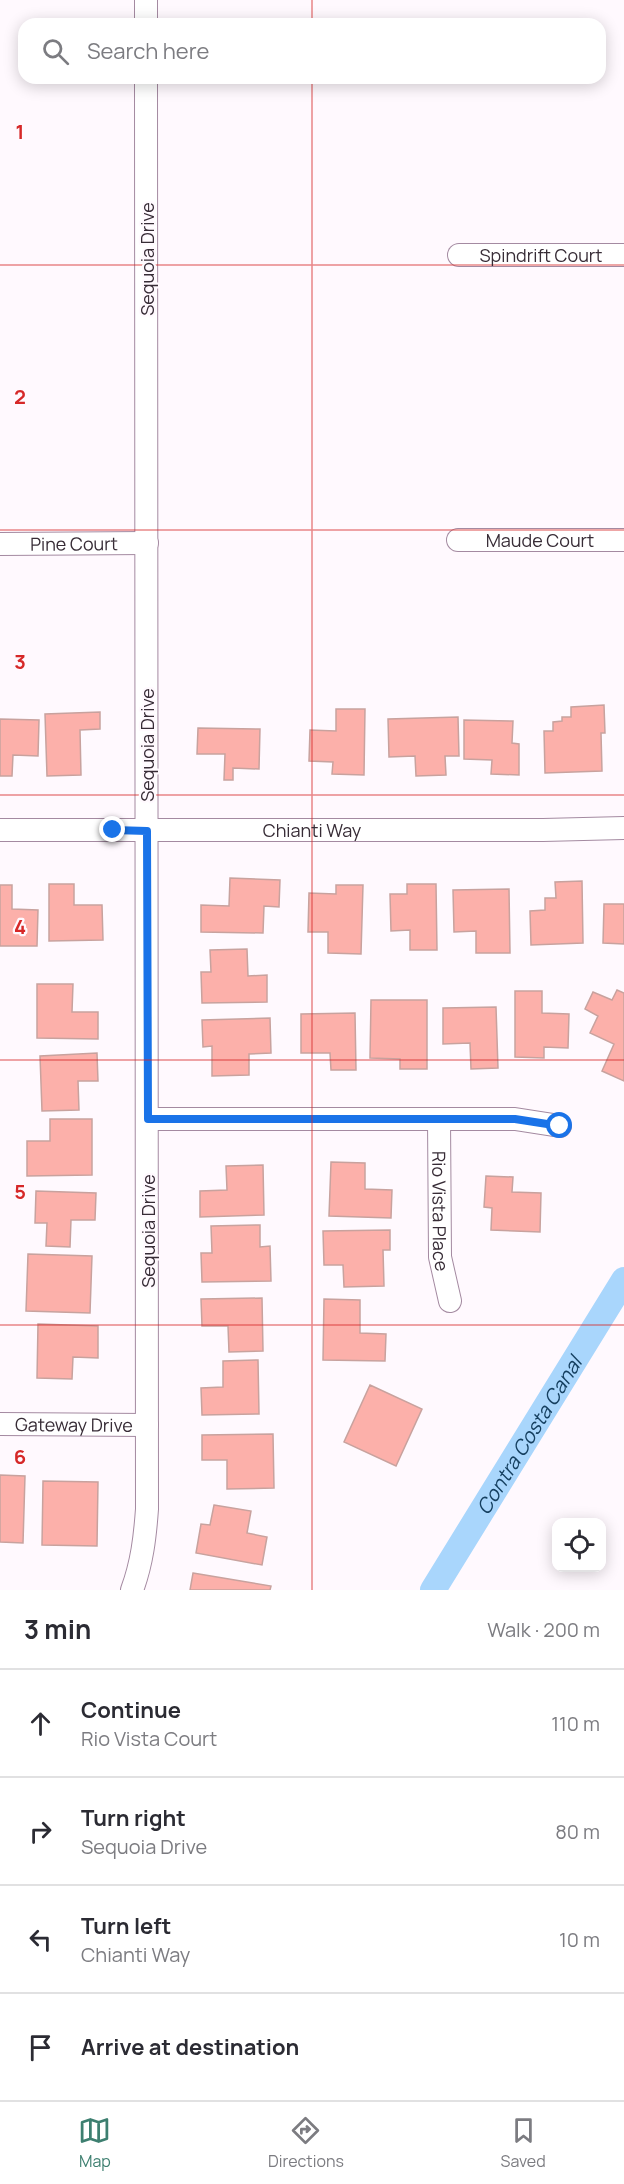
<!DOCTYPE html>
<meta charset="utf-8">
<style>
body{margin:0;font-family:Manrope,sans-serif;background:#f7f7f7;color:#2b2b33}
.controls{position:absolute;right:18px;bottom:18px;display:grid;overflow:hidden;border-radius:12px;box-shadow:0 3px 15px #0003}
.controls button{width:54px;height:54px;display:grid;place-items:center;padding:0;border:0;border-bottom:2px solid #e1e1e2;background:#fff;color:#2b2b33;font:30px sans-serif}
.stop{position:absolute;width:18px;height:18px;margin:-14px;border:4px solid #1a73e8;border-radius:50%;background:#fff}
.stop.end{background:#1a73e8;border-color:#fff;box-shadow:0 2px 6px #0008}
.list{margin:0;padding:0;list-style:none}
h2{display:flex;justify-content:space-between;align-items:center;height:78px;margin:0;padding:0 24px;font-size:26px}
h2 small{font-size:20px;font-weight:400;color:#7c7c81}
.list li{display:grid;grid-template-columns:39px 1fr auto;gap:18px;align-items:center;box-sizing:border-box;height:108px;padding:0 24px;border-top:2px solid #e1e1e2}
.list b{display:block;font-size:22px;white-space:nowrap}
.list p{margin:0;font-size:20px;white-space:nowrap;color:#7c7c81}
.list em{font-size:20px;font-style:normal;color:#7c7c81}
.icon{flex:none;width:33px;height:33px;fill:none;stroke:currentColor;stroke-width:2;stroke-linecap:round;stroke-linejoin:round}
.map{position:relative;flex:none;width:624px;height:1590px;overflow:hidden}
.search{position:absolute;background:#fff;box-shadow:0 3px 15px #0003;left:18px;right:18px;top:18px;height:66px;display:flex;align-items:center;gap:15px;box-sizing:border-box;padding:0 21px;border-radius:18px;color:#7c7c81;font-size:22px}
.sheet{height:510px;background:#fff}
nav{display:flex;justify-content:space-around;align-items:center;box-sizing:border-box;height:84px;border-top:2px solid #e1e1e2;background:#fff;font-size:16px;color:#7c7c81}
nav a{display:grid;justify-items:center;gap:3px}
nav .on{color:#3d7f70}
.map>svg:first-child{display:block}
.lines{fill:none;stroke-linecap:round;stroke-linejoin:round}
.canal{stroke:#a9d6fc;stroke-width:26}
.building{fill:#fcb0aa;stroke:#c8a29e;stroke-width:1.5}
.minor-casing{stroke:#a48aa1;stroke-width:24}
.minor{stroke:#fff;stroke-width:22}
.route{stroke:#1a73e8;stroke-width:8}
.grid{fill:none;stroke:#d62828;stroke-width:1.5;stroke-opacity:0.55}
.labels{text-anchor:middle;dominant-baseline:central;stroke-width:4.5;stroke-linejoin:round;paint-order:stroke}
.street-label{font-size:18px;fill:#372c36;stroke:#fff9fe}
.water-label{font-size:20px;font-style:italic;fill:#164060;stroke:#fff9fe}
.grid-label{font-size:20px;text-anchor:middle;font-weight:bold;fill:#d62828;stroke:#fff9fe;stroke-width:4.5;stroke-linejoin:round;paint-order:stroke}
</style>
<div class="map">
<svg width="624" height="1590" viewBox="0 0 624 1590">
<rect width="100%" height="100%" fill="#fff9fe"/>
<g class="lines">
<path class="canal" id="s1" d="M433,1590l191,-310"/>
</g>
<path class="building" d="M604,705l1,28h-4l1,38 -57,2 -1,-42h9v-9l9,-1v-4h9v-10z
M336,709h29l-1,66 -32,-1 1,-12 -24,-1 1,-31 26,1z
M100,712v17l-20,1 1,45 -34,1 -2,-62z
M458,717l1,39h-14l1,19 -30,1 -1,-20 -26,1 -1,-38z
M0,719l39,1 -1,36 -25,-1 -1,21h-12z
M464,720l49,1 -1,22 7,1v31l-28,-1 1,-14 -28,-1z
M198,728l62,1 -1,40 -26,-1v12h-9l1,-26h-28z
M230,878l50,2 -1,27 -15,-1 -1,27 -62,-1v-27l28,1z
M582,881l1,62 -52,2 -1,-34 15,-1v-12h11l-1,-16z
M49,884h25v21h28l1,35 -54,1z
M407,884h29l1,66h-27v-20l-19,1 -1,-37h17z
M0,885h12v24l26,1 -1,36h-37z
M336,885h27l-2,69 -33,-1v-21h-20l1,-39 27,1z
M509,889l1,64h-34v-22l-22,1 -1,-42z
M604,904h20v40l-21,-1z
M247,949l1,27 19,-1v27l-65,1 -1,-31h10l-1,-22z
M37,984h36l-1,28h26v27l-61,-1z
M617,990l7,3v88l-22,-10 12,-27 -24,-11 8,-17 -13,-7 8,-17 19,8z
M515,991h27v22l27,1 -1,34 -24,-1v11l-29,-1z
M371,1000h56v69h-27v-10l-30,-1z
M496,1007l2,61 -27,1 -1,-26 -27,1v-36z
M355,1013l1,57h-25l-1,-17h-29v-39z
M270,1018l1,35 -22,1v21l-37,1v-30l-9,1 -1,-27z
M97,1053l1,28h-20l1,29 -37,1 -2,-55z
M50,1119h42v56l-65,1v-35h23z
M331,1162l34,1v26l27,1 -1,28 -62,-2z
M263,1165l1,50 -64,2v-26l27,-1 -1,-24z
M486,1176l27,1 -1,15 29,1 -1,39 -49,-2 1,-22 -8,-1z
M36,1191l60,2 -1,27h-24l-1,27 -24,-1 1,-23h-12z
M260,1225v22l10,-1 1,35 -69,1 -1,-29h11l-1,-27z
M390,1230v20h-7l1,36 -40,1 -1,-22h-19l-1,-34z
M28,1254l64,2 -2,57 -64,-2z
M262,1298l1,53 -34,1 -1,-26h-26l-1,-27z
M324,1299l36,1v33l26,1 -1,27 -62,-1z
M38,1324l60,2v32l-25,-1 -1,22 -35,-1z
M258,1360l1,54 -57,1 -1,-27 22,-1v-26z
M370,1385l52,24 -26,57 -52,-24z
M273,1434l1,54 -47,1v-29h-25v-25z
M0,1475l25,1 -2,67 -23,-1z
M43,1481l55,1 -1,64 -55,-1z
M214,1505l37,6 -4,22 20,4 -5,28 -66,-12 5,-29 9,1z
M193,1573l78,13 -1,4h-80z"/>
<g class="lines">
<g class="minor-casing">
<g id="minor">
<path d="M146,0v24"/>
<path id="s2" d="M459,255h165"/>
<path id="s3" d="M458,540h166"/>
<path id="s4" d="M0,544l147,-1"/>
<path id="s5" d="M0,830h543l81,-2"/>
<path d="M148,1119h367l45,7"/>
<path id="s6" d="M439,1119l1,138 10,44"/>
<path id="s7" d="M0,1424l147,1"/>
<path d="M132,1590c10,-27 13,-53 15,-81l-1,-1431"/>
</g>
</g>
<use href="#minor" class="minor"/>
</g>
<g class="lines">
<path class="route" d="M113,830l34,1 1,288h367l45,7"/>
</g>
<path class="grid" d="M312,0v24M312,78v1512M0,265h624M0,530h624M0,795h624M0,1060h624M0,1325h624"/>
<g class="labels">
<g class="street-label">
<text stroke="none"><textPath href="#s2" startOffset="82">Spindrift Court</textPath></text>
<text transform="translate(147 259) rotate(-90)">Sequoia Drive</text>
<text stroke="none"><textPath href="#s3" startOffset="82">Maude Court</textPath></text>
<text stroke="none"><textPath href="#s4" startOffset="74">Pine Court</textPath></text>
<text transform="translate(147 745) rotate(-90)">Sequoia Drive</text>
<text stroke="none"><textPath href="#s5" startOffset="312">Chianti Way</textPath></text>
<text stroke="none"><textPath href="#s6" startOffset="92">Rio Vista Place</textPath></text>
<text transform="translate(148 1231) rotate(-90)">Sequoia Drive</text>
<text stroke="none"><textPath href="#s7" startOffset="74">Gateway Drive</textPath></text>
</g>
<g class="water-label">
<text stroke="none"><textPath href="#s1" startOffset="182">Contra Costa Canal</textPath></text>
</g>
</g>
<g class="grid-label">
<text x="20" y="139">1</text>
<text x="20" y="404">2</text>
<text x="20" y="669">3</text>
<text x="20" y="934">4</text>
<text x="20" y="1199">5</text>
<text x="20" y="1464">6</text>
</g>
</svg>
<div class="controls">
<button><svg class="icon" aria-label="locate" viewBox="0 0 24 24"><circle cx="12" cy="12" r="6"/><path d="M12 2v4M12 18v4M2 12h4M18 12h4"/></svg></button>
</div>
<div class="stop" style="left:560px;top:1126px"></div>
<div class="stop end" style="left:113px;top:830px"></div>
<div class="search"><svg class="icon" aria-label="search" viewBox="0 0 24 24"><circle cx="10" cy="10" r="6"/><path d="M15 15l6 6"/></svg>Search here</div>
</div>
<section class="sheet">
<h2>3 min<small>Walk · 200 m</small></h2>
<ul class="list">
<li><svg class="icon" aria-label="ahead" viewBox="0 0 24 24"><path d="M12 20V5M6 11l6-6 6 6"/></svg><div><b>Continue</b><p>Rio Vista Court</p></div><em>110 m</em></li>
<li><svg class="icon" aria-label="right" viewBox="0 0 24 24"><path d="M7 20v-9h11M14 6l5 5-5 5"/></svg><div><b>Turn right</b><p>Sequoia Drive</p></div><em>80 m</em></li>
<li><svg class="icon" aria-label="left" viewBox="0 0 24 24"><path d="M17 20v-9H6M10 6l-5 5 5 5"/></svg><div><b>Turn left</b><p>Chianti Way</p></div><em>10 m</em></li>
<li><svg class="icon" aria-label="arrive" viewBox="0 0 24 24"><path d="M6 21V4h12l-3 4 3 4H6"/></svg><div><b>Arrive at destination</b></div></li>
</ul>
</section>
<nav>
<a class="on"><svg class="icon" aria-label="map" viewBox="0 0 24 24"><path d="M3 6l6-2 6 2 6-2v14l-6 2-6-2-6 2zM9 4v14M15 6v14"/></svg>Map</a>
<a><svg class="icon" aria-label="directions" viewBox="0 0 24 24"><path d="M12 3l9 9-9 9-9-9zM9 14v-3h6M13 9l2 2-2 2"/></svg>Directions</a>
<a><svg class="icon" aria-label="saved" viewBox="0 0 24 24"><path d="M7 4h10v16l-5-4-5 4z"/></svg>Saved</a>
</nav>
